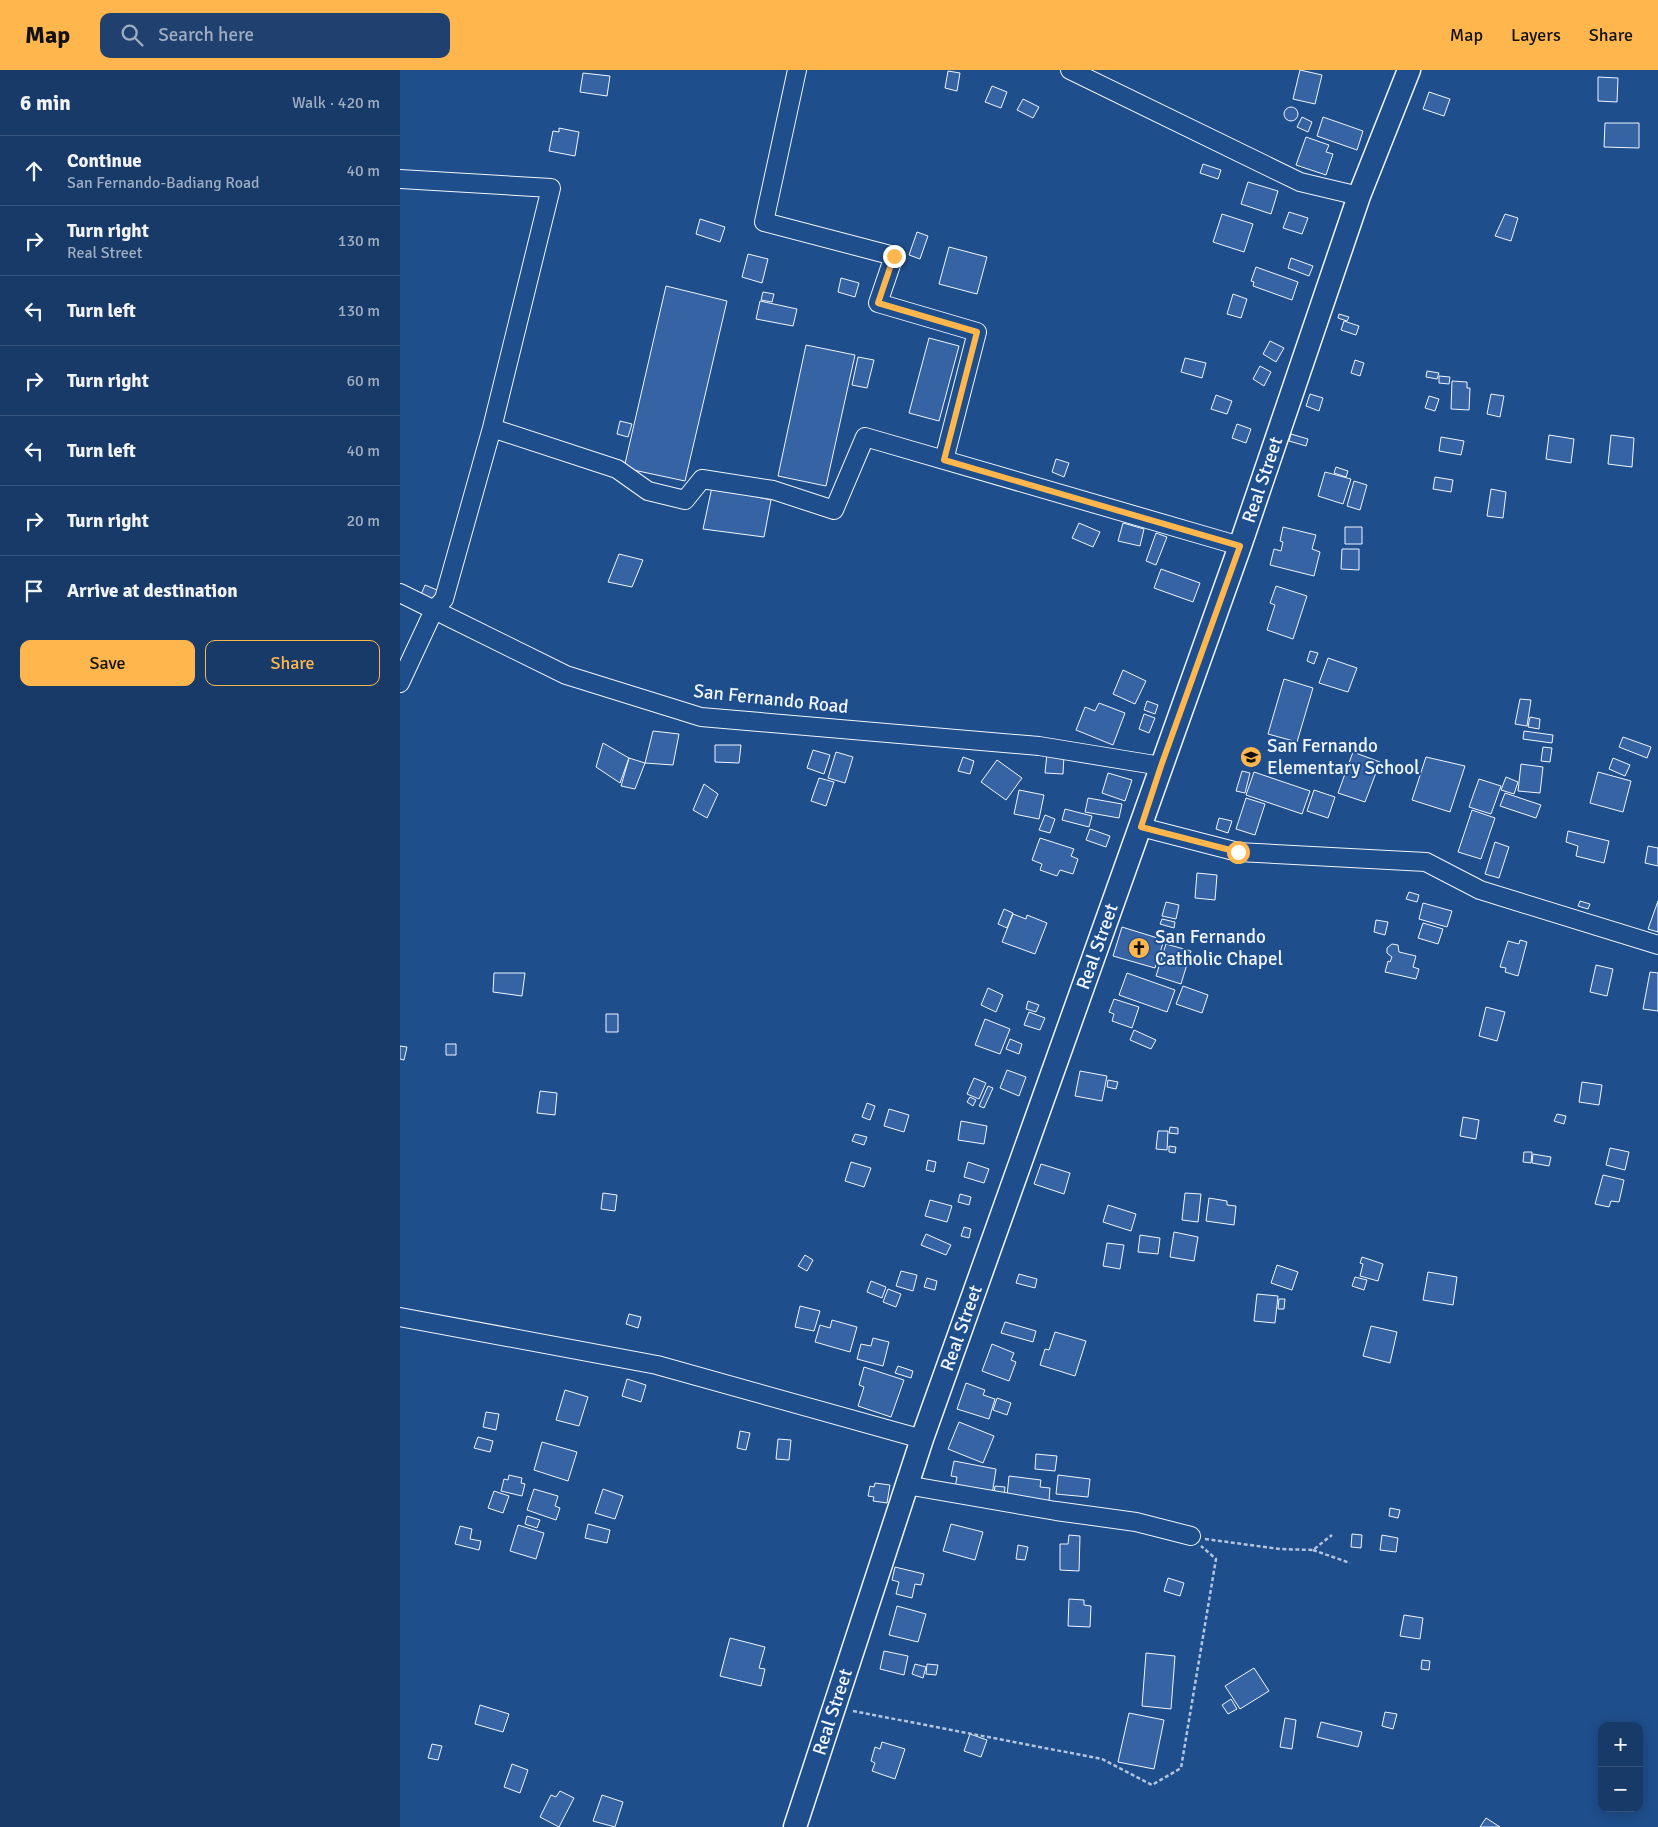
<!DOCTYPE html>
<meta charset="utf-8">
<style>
body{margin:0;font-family:Signika,sans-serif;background:#20416f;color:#f1f3f6}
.controls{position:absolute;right:15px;bottom:15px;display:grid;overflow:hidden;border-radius:10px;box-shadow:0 2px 12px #0003}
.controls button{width:45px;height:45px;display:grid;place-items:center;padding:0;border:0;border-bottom:1px solid #36547d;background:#173a69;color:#f1f3f6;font:25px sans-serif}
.stop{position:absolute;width:15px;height:15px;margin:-11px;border:4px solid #ffb74d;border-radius:50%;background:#fff}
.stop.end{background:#ffb74d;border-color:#fff;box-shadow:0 1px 5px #0008}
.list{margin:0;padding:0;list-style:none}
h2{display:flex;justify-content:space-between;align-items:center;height:65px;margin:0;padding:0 20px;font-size:21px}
h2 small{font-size:16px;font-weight:400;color:#9eadc0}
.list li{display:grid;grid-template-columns:32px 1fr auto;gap:15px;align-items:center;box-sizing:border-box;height:70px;padding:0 20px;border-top:1px solid #36547d}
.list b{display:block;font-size:19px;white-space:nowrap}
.list p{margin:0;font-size:16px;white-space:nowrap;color:#9eadc0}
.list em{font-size:16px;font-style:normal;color:#9eadc0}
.actions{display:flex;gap:10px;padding:15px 20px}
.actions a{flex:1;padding:11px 0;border:1px solid #ffb74d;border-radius:10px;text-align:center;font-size:18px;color:#ffb74d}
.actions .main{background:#ffb74d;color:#111}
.icon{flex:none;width:28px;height:28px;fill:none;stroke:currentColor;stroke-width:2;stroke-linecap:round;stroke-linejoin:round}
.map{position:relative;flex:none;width:1258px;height:1757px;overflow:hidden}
header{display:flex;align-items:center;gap:30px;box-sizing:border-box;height:70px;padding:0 25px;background:#ffb74d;color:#111}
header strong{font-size:24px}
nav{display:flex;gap:28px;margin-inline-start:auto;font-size:18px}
.search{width:350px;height:45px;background:#20416f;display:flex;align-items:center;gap:12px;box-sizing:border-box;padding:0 18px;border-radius:10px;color:#9eadc0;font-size:19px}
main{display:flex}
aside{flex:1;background:#173a69}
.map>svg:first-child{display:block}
.building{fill:#3563a3;stroke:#f2f6ff}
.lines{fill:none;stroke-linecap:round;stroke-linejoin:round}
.minor-casing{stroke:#f2f6ff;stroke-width:20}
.major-casing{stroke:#f2f6ff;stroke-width:25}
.path{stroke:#b3c4dc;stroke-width:2.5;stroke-dasharray:4 2.5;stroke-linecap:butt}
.minor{stroke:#1f4e8c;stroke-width:18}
.major{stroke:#1f4e8c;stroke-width:22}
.route{stroke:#ffb74d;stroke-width:6}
.labels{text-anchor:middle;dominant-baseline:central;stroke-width:4;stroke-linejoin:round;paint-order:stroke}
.street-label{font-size:19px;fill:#f2f6ff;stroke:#1f4e8c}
.poi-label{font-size:19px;fill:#f2f6ff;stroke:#1f4e8c;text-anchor:start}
</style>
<header>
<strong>Map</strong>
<div class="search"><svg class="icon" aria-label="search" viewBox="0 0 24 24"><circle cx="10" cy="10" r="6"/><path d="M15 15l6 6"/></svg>Search here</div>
<nav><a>Map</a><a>Layers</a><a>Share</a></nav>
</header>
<main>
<aside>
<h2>6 min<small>Walk · 420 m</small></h2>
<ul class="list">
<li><svg class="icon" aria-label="ahead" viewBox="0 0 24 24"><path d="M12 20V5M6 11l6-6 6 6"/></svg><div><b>Continue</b><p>San Fernando-Badiang Road</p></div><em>40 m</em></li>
<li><svg class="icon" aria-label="right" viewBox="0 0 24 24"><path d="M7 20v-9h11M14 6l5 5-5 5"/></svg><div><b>Turn right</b><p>Real Street</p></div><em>130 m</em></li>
<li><svg class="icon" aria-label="left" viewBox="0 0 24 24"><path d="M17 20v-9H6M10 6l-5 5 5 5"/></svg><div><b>Turn left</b></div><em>130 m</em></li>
<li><svg class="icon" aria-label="right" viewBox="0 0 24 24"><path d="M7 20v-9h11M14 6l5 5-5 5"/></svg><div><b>Turn right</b></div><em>60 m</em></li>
<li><svg class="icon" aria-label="left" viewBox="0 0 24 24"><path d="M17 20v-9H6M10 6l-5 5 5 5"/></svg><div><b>Turn left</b></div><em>40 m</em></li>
<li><svg class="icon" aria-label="right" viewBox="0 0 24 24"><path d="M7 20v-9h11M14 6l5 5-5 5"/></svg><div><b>Turn right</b></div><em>20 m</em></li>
<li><svg class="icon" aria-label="arrive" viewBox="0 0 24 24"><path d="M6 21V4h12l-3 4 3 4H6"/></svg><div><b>Arrive at destination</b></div></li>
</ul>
<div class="actions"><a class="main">Save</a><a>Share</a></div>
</aside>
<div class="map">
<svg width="1258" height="1757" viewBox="0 0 1258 1757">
<rect width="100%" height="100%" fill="#1f4e8c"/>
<path class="building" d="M900,0l22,5 -7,29 -22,-5z
M548,1l12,2 -3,18 -12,-3z
M183,3l27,3 -3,20 -27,-4z
M1198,7l20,1 -1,24 -19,-1z
M592,16l15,6 -6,16 -16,-6z
M1029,22l21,7 -6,17 -21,-7z
M623,29l16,8 -6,11 -16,-8z
M884 44a7 7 0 1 1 14 0a7 7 0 1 1-14 0Z
M902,47l10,5 -4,10 -11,-5z
M923,47l40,14 -6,19 -40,-14z
M1205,53h34v25l-35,-1z
M159,58l20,4 -4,24 -26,-5 4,-20 6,1z
M906,67l23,8 -3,7 7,2 -7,21 -30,-10z
M803,94l18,6 -3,9 -18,-6z
M848,112l30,9 -7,23 -30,-10z
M889,142l19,6 -6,16 -19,-6z
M822,144l31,10 -9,28 -31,-10z
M1105,144l13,4 -7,23 -16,-5z
M300,149l25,8 -5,15 -24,-8z
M517,162l11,4 -8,23 -11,-4z
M549,177l38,10 -10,37 -38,-10z
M348,184l20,5 -6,24 -20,-6z
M891,188l22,8 -4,10 -21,-8z
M856,197l42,15 -6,18 -39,-14 1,-4 -3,-1z
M441,208l18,5 -4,14 -17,-5z
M266,216l61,15 -42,180 -61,-13z
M363,222l11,2 -2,8 -11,-2z
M833,224l14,5 -6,19 -14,-4z
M360,231l37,8 -4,17 -37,-7z
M939,244l10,3 -2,4 -9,-3z
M944,251l15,5 -3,9 -15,-5z
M529,268l30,8 -20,75 -30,-8z
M870,271l14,7 -8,14 -13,-8z
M406,275l49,10 -29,131 -48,-10z
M458,287l16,3 -7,28 -15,-3z
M785,288l21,5 -4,15 -21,-6z
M955,290l9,3 -4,13 -9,-3z
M860,296l11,6 -7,14 -11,-7z
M1027,301l12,2 -2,6 -11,-2z
M1039,306l11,1 -1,7 -10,-1z
M1052,311l15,1v6h3l-1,22 -18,-1z
M910,324l13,4 -4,13 -13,-5z
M1091,324l13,2 -4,21 -13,-3z
M816,325l16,6 -5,13 -16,-5z
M1029,326l10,3 -4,12 -10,-3z
M220,351l12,3 -4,13 -11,-3z
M837,354l14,5 -5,14 -14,-5z
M891,364l17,5 -2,7 -17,-5z
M1149,365l25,4 -3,24 -25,-4z
M1211,365l23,3 -2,29 -24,-3z
M1041,367l23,4 -3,14 -22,-4z
M656,389l13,4 -5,14 -12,-5z
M936,397l12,4 -2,6 -12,-4z
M925,402l26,7 -8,25 -25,-8z
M1035,407l18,3 -2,12 -18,-3z
M954,411l13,4 -7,25 -13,-4z
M312,417l59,13 -7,37 -61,-8z
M1091,419l15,3 -3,26 -16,-2z
M679,453l21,9 -7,15 -21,-9z
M723,453l21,6 -4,17 -22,-5z
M883,457l33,8 -4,14 8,3 -6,24 -44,-11 4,-16 7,2 2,-9 -3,-1z
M945,457h17v17h-17z
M756,463l11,4 -11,28 -10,-4z
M942,479h17v21l-18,-1z
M219,484l24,6 -11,27 -24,-5z
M761,499l39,14 -7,19 -39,-14z
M25,515l17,7 -6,12 -16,-7z
M876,516l31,10 -14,43 -26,-9 8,-25 -5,-2z
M910,581l8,2 -4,11 -7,-3z
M928,588l29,10 -9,24 -29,-9z
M723,600l23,11 -11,23 -22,-10z
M884,609l29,9 -16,54 -29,-8z
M1120,629l11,1 -4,26 -12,-2z
M747,631l11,4 -3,9 -11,-4z
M699,633l26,10 -12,32 -37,-15 9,-23 10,4z
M744,644l11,4 -6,15 -10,-4z
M1130,647l10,2 -1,10 -11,-2z
M253,661l26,3 -6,31 -28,-2z
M1124,661l29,4 -1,8 -29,-4z
M1223,667l28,10 -4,11 -28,-11z
M203,673l26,15 -9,25 -24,-16z
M315,675h26l-2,18 -24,-1z
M1143,677l9,1 -2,14 -9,-1z
M413,680l17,5 -6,19 -17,-6z
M436,682l17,5 -8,26 -17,-5z
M953,682l27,10 -15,40 -27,-9z
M647,683l17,2 -1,19 -18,-1z
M563,687l11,4 -4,13 -12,-3z
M1026,687l39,9 -15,46 -38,-12z
M229,688l16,5 -10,26 -14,-3z
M1213,688l17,7 -5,11 -16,-7z
M597,690l25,18 -16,22 -25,-18z
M1121,694l22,3 -3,26 -22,-2z
M842,701l8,2 -5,20 -9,-2z
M854,702l56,19 -8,23 -56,-19z
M1198,702l33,9 -8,31 -33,-9z
M708,703l24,7 -7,21 -23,-8z
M1106,707l12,5 -4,12 -13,-4z
M419,708l15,4 -8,24 -15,-5z
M1079,709l22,7 -10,28 -22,-7z
M304,714l14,10 -11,24 -14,-8z
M619,720l25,5 -5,24 -25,-5z
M914,720l21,7 -7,21 -21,-7z
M1105,723l36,12 -5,13 -36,-12z
M688,728l34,6 -3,14 -34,-6z
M846,728l19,6 -10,31 -19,-6z
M665,739l27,7 -3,11 -27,-7z
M1072,740l23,8 -14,41 -23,-7z
M645,745l10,4 -5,14 -11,-3z
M819,748l13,3 -4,12 -12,-4z
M690,759l20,7 -4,11 -20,-7z
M1168,761l41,10 -5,22 -28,-7 2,-10 -12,-4z
M640,768l34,11 -3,7 7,3 -5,15 -13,-4 -3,6 -17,-6 2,-6 -10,-4z
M1095,772l14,5 -10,31 -14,-4z
M1248,776l10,2v18l-13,-3z
M797,803l20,2 -2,25 -20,-2z
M1009,822l10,3 -2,7 -11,-3z
M1180,831l10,3 -2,5 -10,-3z
M1258,831v31l-10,-3z
M766,832l13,3 -3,14 -14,-3z
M1023,833l29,8 -5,16 -28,-8z
M604,839l9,4 -6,15 -9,-4z
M613,844l13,5 1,-4 20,8 -12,31 -33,-12z
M762,849l13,3 -1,6 -14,-4z
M976,850l12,2 -3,13 -11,-3z
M1023,853l20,6 -5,15 -20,-6z
M722,857l42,13 -9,28 -42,-12z
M1120,870l7,2 -9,34 -13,-4 1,-4 -6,-1 8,-26 11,3z
M766,874l25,7 -10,33 -25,-8z
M992,874l6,1 1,7 17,4 -3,11 6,2 -3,10 -31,-7 3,-11 2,1 2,-5 -5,-4v-5z
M1196,895l17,4 -6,27 -17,-4z
M1250,902l8,1v38l-15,-2z
M94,903h31l-3,23 -29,-4z
M727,903l48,17 -8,22 -48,-17z
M783,916l25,9 -6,18 -26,-9z
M588,918l15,7 -7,17 -15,-7z
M714,929l25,8 -7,21 -20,-7 2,-7 -5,-2z
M628,931l11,4 -3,7 -10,-3z
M1086,937l19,5 -8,29 -18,-5z
M629,942l16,6 -5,12 -16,-5z
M206,944h12v18h-12z
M585,949l25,10 -10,25 -25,-9z
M734,960l22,10 -5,9 -21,-9z
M610,969l12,5 -3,10 -13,-5z
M46,974h10v11h-10z
M0,976l7,1 -3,13 -4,-1z
M607,1000l19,7 -7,19 -19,-8z
M680,1001l27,5 -5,25 -27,-5z
M574,1008l12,5 -7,16 -12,-5z
M708,1010l10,2 -2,7 -9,-2z
M1182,1012l20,3 -3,20 -20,-3z
M588,1016l5,2 -9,20 -5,-2z
M140,1021l17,2 -2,22 -18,-2z
M570,1027l6,3 -3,6 -6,-4z
M467,1033l8,3 -5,14 -8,-3z
M489,1039l20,6 -5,17 -20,-6z
M1157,1044l9,2 -2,8 -10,-3z
M1063,1047l16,3 -3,19 -16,-3z
M561,1051l26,5 -3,18 -26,-4z
M770,1057l8,1v6l-9,-1z
M758,1061h10l-1,19 -11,-1z
M455,1064l12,3 -3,8 -12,-4z
M769,1076l7,1 -1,6 -6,-1z
M1210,1078l19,4 -4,18 -19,-5z
M1124,1082h8l-1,11 -8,-1z
M1133,1084l18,3 -2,9 -17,-3z
M528,1090l8,2 -2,10 -8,-2z
M451,1092l20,6 -7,19 -19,-6z
M568,1092l21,7 -5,14 -20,-6z
M641,1094l29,9 -6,21 -30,-10z
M1203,1105l21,5 -5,22 -8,-1 -2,6 -14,-3z
M203,1123l14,2 -2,16 -14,-2z
M785,1123l16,1 -3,28 -16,-2z
M560,1124l11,3 -2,8 -11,-3z
M809,1128l18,3v4l9,1 -2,19 -28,-4z
M530,1130l22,6 -5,16 -22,-6z
M708,1135l28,9 -5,17 -28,-9z
M564,1157l7,2 -2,9 -8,-2z
M774,1162l24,5 -4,24 -24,-4z
M526,1164l25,11 -5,10 -25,-10z
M740,1165l20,3 -2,16 -20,-2z
M707,1173l17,2 -4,24 -17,-3z
M405,1185l8,5 -6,11 -9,-5z
M962,1187l21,7 -5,17 -18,-5 3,-12 -3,-1z
M877,1195l21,7 -6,18 -21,-7z
M501,1201l16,4 -4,16 -17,-5z
M1028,1202l29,5 -4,28 -30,-5z
M619,1204l18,5 -2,9 -19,-5z
M955,1207l12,3 -3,10 -12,-4z
M527,1208l10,3 -2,9 -11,-3z
M471,1211l15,6 -4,11 -15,-6z
M488,1219l13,5 -5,13 -13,-5z
M857,1224l21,2 -3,27 -21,-2z
M879,1229h6l-1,10h-6z
M400,1236l20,5 -6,20 -19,-4z
M229,1244l12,3 -3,11 -12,-4z
M432,1250l25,7 -7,25 -35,-10 5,-17 10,3z
M605,1252l31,9 -3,11 -32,-9z
M971,1256l26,6 -7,31 -27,-7z
M655,1262l31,9 -11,35 -35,-11 5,-16 4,1z
M473,1268l16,4 -6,24 -26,-7 4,-15 10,2z
M592,1274l22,9 -3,7 5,2 -7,19 -27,-10z
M498,1296l15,5 -2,7 -16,-5z
M464,1297l40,13 -13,37 -33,-11 6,-19 -5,-2z
M227,1309l19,6 -5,17 -19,-6z
M566,1313l19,7 -2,5 12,4 -6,20 -32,-10z
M165,1320l23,7 -9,29 -23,-6z
M597,1328l14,5 -4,12 -14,-5z
M86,1342l13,2 -3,16 -13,-3z
M559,1352l35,14 -11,27 -35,-14z
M340,1361l10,2 -4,17 -9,-2z
M78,1367l15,4 -3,11 -16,-4z
M378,1369l13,1 -2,20 -13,-1z
M142,1372l35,10 -9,29 -34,-11z
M636,1384l21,2 -2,15 -20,-2z
M554,1391l42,8 -4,26 -37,-7 2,-11 -6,-1z
M109,1405l13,3 -1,5 4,1 -3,12 -21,-5 3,-12 4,1z
M658,1405l32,4 -2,18 -32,-3z
M609,1406l32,4 -1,7 10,1 -1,13 -42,-5z
M475,1413l15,2 -3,18 -14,-2 1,-4 -6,-1 2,-10 4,1z
M595,1416l10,1 -1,8 -10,-2z
M134,1419l24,7 -3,10 5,2 -4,12 -29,-10z
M203,1419l20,7 -8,23 -20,-6z
M94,1421l15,5 -6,17 -15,-5z
M990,1438l10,2 -2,8 -9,-2z
M127,1446l13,4 -3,8 -12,-4z
M188,1454l22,6 -3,13 -22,-5z
M551,1454l32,8 -8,28 -32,-9z
M118,1455l26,8 -8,26 -26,-8z
M60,1456l12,3 -2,10 11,2 -2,9 -24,-6z
M952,1464l10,1 -1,13 -10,-1z
M669,1465l11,1 -1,35 -19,-1v-26h8z
M982,1465l16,3 -2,14 -16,-2z
M618,1475l10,2 -3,13 -9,-1z
M495,1497l29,7 -3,11 -6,-1 -3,14 -16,-4 3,-12 -7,-2z
M768,1508l16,5 -4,13 -16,-5z
M669,1529l15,1v5l7,1 -1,21 -22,-1z
M497,1536l29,8 -8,28 -29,-7z
M1004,1545l19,3 -3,21 -20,-3z
M330,1568l35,9 -6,21 6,1 -4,17 -41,-10z
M484,1581l24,5 -4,19 -24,-6z
M746,1583l29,3 -4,53 -29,-3z
M1022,1590l8,1 -1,9 -8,-1z
M515,1594l11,3 -3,11 -11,-4z
M527,1594l11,1 -2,10 -10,-1z
M854,1598l15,23 -29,18 -15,-23z
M831,1629l6,10 -9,5 -6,-9z
M80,1635l29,9 -6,18 -28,-8z
M985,1642l12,2 -4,15 -11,-3z
M729,1643l35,7 -10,49 -36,-7z
M885,1648l11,2 -4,29 -12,-2z
M921,1652l41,10 -4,15 -41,-10z
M570,1664l17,6 -6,17 -17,-6z
M482,1672l23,7 -10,30 -23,-8 3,-8 -4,-2 4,-14 5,2z
M32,1674l10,2 -4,14 -10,-2z
M112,1694l16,6 -8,23 -16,-6z
M160,1721l14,7 -15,29 -19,-10 11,-22 5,2z
M202,1725l21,7 -8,25 -22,-6z
M1086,1748l14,9h-20z"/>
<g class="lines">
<g class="minor-casing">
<path id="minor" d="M397,0l-33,152 130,34 -16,47 99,29 -33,128
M670,0l230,112 59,14
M0,109l151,9 -59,240 -48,171 -10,11 -34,73
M92,358l125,41 31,22 37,9 17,-21 71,11 61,20 31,-73 375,109
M0,523l166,82 135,42 338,29 122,20
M741,757l97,25 188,10 54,28 178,55
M0,1247l257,48 265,74
M506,1415l150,26 80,11 55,14"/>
</g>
<g class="major-casing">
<g id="major">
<path id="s1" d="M395,1757l127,-388 318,-893 119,-350 50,-126"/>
</g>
</g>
<path class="path" d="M805,1469l75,10 33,1 19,-15
M913,1480l37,13
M453,1641l249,48 50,26 29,-17 35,-209 -15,-13"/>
<use href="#minor" class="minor"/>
<use href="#major" class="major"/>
</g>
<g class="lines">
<path class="route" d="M494,186l-16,47 99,29 -33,128 296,86 -79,220 -20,61 97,25"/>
</g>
<defs>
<g id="school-disc" transform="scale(1.125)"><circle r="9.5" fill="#ffb74d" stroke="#1f4e8c"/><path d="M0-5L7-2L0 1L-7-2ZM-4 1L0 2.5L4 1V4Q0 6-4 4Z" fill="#111"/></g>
<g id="church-disc" transform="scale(1.125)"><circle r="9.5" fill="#ffb74d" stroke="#1f4e8c"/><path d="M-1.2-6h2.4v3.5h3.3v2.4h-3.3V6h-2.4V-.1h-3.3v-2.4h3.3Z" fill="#111"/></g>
</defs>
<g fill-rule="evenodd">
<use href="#school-disc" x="851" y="687"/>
<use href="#church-disc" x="739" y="878"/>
</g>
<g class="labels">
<g class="street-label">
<text stroke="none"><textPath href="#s1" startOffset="1426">Real Street</textPath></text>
<text transform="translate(371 629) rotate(6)">San Fernando Road</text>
<text stroke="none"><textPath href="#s1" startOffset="931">Real Street</textPath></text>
<text stroke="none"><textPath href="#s1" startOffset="526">Real Street</textPath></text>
<text stroke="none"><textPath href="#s1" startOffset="121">Real Street</textPath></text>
</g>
<g class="poi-label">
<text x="867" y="676">San Fernando<tspan x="867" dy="22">Elementary School</tspan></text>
<text x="755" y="867">San Fernando<tspan x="755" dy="22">Catholic Chapel</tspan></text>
</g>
</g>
</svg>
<div class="controls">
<button>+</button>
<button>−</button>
</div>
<div class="stop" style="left:838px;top:782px"></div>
<div class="stop end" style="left:494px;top:186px"></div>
</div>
</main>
